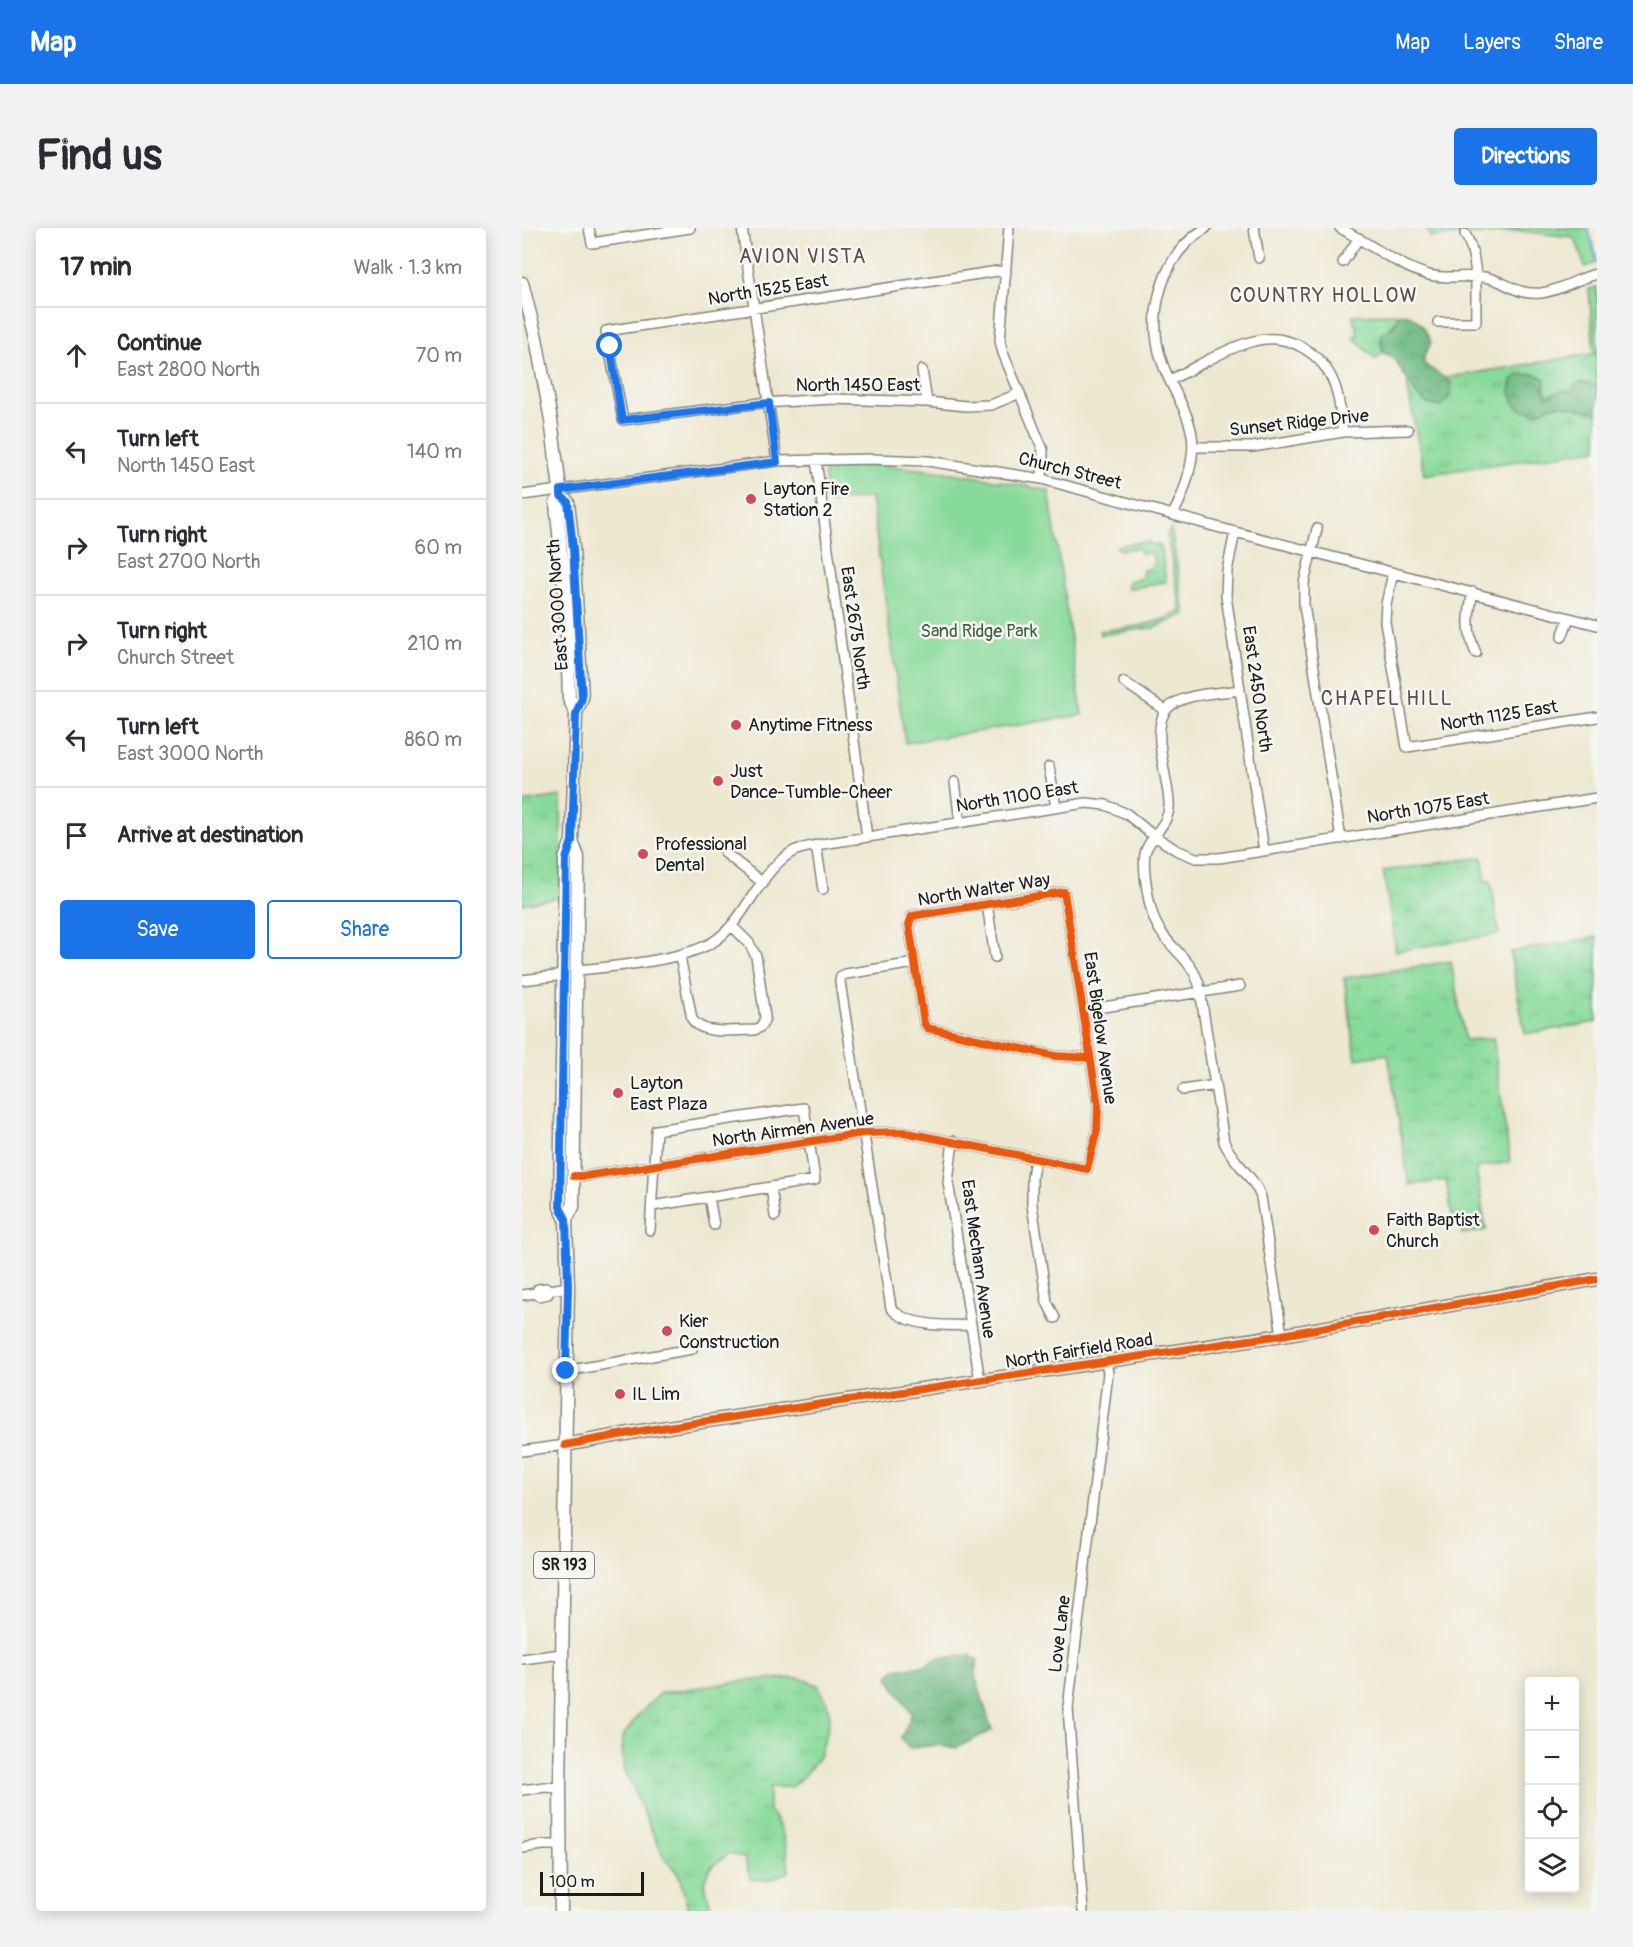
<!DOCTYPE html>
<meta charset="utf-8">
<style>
body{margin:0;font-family:Pangolin,sans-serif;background:#f2f2f3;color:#2b2b33}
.controls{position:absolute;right:18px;bottom:18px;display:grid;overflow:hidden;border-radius:6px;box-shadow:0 3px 15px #0003}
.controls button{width:54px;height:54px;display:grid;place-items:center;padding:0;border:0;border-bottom:2px solid #e1e1e2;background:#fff;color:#2b2b33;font:30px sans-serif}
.scale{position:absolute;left:18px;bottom:15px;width:104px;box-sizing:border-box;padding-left:6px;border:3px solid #1c1c1c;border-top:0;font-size:16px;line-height:21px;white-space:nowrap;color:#1c1c1c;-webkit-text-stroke:4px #f6f6f2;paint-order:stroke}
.stop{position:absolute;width:18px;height:18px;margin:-14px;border:4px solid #1a73e8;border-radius:50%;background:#fff}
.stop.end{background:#1a73e8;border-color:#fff;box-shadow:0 2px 6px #0008}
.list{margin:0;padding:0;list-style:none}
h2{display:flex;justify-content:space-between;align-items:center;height:78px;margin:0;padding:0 24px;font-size:26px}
h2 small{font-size:20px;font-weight:400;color:#7c7c81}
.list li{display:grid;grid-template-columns:39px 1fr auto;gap:18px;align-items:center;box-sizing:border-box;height:96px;padding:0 24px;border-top:2px solid #e1e1e2}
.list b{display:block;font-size:22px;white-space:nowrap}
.list p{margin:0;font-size:20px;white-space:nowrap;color:#7c7c81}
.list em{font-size:20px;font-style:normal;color:#7c7c81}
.actions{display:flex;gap:12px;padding:18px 24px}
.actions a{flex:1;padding:14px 0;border:2px solid #1a73e8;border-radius:6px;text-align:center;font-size:21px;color:#1a73e8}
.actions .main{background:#1a73e8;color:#fff}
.icon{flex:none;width:33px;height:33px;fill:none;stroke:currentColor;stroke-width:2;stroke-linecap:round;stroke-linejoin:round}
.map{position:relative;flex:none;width:1075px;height:1683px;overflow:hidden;border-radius:6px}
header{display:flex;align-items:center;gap:36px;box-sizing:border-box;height:84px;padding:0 30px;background:#1a73e8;color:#fff}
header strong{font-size:28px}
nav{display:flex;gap:33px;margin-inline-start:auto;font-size:21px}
.intro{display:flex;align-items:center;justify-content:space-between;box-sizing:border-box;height:144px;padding:0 36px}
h1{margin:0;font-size:42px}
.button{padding:15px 27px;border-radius:6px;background:#1a73e8;color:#fff;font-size:21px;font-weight:700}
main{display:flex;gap:36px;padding:0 36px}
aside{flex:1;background:#fff;border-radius:6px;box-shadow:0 3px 15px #0003}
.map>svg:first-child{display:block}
.grass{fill:url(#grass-tufts);stroke:#527b5b;stroke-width:1.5}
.forest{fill:url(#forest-crowns);stroke:#456b4f;stroke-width:1.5}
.green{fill:#88da9a;stroke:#527b5b;stroke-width:1.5}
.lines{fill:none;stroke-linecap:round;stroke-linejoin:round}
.stream{stroke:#6fa4dc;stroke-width:2}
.minor-casing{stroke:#848276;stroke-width:12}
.major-casing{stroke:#848276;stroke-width:15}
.minor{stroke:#fff;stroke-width:9}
.major{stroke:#fff;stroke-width:12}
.cycleway-casing{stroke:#f6f6f2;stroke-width:11}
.cycleway{stroke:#e8590c;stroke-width:8}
.route{stroke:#1a73e8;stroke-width:8}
.poi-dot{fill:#d1495b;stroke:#f6f6f2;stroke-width:2}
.labels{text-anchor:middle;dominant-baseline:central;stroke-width:5;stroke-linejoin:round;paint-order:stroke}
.shield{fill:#f6f6f2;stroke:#5d5d5c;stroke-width:1.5}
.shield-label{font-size:16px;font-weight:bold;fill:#1c1c1c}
.street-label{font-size:18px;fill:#1c1c1c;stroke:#f6f6f2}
.poi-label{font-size:18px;fill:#1c1c1c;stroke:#f6f6f2;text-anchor:start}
.park-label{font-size:18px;fill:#425e48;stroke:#f6f6f2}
.neighbourhood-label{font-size:20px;letter-spacing:1.5px;fill:#5e4a49;stroke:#f6f6f2}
</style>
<header>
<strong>Map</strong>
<nav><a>Map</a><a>Layers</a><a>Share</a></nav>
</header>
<div class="intro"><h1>Find us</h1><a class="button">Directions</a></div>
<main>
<aside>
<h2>17 min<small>Walk · 1.3 km</small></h2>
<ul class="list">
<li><svg class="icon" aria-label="ahead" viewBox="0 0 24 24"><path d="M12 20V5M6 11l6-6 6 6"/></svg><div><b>Continue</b><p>East 2800 North</p></div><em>70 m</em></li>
<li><svg class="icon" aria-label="left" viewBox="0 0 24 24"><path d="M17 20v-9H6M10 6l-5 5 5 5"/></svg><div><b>Turn left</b><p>North 1450 East</p></div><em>140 m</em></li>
<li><svg class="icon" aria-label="right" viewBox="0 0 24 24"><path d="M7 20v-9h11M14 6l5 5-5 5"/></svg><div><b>Turn right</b><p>East 2700 North</p></div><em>60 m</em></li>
<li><svg class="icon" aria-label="right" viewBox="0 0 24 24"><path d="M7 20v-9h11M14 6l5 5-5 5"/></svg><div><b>Turn right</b><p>Church Street</p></div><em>210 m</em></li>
<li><svg class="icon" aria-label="left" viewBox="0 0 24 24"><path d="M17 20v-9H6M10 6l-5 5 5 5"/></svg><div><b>Turn left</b><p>East 3000 North</p></div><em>860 m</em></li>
<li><svg class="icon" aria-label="arrive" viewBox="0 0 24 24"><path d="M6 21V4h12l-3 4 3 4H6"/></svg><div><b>Arrive at destination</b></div></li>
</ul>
<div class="actions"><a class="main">Save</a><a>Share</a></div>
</aside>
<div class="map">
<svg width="1075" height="1683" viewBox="0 0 1075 1683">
<defs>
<pattern id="grass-tufts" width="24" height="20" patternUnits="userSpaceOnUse" patternTransform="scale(1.5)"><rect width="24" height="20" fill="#88da9a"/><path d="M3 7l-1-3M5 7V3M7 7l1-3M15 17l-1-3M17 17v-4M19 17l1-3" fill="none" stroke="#75ba84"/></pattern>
<pattern id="forest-crowns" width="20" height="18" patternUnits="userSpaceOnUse" patternTransform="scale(1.5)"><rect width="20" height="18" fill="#6eba82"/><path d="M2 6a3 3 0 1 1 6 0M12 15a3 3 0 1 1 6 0" fill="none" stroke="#5a966a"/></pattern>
</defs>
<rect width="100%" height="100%" fill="#f6f6f2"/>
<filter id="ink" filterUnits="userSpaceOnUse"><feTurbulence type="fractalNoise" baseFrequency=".0167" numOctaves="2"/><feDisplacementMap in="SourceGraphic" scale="12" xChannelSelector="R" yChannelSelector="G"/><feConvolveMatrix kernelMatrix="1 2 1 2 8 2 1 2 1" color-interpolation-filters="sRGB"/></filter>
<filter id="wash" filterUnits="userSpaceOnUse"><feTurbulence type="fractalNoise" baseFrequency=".008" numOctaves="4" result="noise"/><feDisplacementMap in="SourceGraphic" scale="24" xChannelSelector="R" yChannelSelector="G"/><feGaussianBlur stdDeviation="1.35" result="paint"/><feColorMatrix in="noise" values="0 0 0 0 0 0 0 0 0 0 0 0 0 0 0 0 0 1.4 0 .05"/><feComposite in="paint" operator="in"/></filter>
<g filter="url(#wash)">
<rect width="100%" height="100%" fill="#ede8d0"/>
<path class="grass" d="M905,0h92v3l-89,6z
M878,86l-19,28 2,10 -7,8 -22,-22 4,-5 -6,-18z
M1075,125v96l-173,26 -17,-91z
M649,301l14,85 -28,13 -56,8 -2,-4c31,-3 54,-5 82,-20l-14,-76z
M627,313l1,3 11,2 5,36 -38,7v-8l14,-3 1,-8 8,-1 3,-8 -3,-8 -10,1 -3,-6 -19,2 -3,-4z
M39,568v101l-39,7v-102z
M960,629l4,24h5l8,53 -103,17 -13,-80z
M1075,709v85l-72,12 -15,-82z
M929,733l14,79 28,-2 17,124 -34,6 10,62 -24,4 -3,-18h-7l-6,-36 -37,5 -21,-131 -32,5 -12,-81z
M277,1450l19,7 9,17 3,15 -4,19 -7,21 -14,18 -14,12h-22v23c15,18 18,39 20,62l-20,8 -18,-1 -7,-21 -14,-5 -18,13 -8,15 8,30h-23l-10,-36 -16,-19 -40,-90 -1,-28 16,-23 23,-22 89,-13z"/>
<path class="forest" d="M878,86c16,-1 26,15 31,29l-7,13v8l28,19 -1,12 -12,12 -11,-3 -12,-10 -21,-34 -12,-8 -2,-17 13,-9z
M1013,146l10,5 -1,9 3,8 17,-6 7,2 4,-6 6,-4 16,4v27l-35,-8 -11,1 -15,7 -16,-4 -6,-6 -4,-11 2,-12 7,-5z
M448,1427l8,6 -3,15 17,54 -36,18 -15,-3 -33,3 -7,-10 11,-24 -24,-37 7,-8 30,-3 12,-8z"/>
<path class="green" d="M995,0h71l9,35 -12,4 -7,-21 -5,-9 -54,-6z
M1075,59v66h-3l-5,-64z
M353,237c59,4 116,13 174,26l33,224 -177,28 -34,-246 -43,6 -5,-36z"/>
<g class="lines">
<path class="stream" d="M1066,0l9,29"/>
</g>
</g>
<g filter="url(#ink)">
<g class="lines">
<g class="minor-casing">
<path id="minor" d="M67,0l3,15 98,-15
M220,0l35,233
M487,0l-9,113 3,12 40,97 -1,29
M732,0l5,30
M818,0c27,14 61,40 89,47 20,5 40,-1 60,3 20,5 26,17 52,15 20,-2 36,-15 56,-19
M821,34l16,-24
M484,44l-8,-1 -392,60 17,89 138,-17 72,-4 94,3 39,4 25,-1 29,-12
M916,94h38c-1,-29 4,-63 -11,-88
M400,142l5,32
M648,152c25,-12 58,-33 84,-39 35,-9 69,12 81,45 5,14 6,31 8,46
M671,219h60l90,-15 65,-2
M294,232l51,377
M0,267l255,-34 95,-2 56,2 114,18 193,53 362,93
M651,286c11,-19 23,-57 19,-79 -4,-26 -22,-48 -30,-73 -16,-47 -1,-107 44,-134
M795,301l-13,54v22l37,234
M713,304l-8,39 -1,25 38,255
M871,345l-7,31 -1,18 22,125 190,-30
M951,364c-5,23 -7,40 3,61
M1040,409l7,-19
M602,454l41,28
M718,462c-20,3 -59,3 -73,19 -17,19 1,69 2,93 2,20 -15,30 -23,48 -5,14 3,57 9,71 11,26 35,35 44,63l25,158c9,21 29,33 37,55l21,138
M527,539l7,40
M433,554l5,40
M294,617l7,44
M203,625l38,30
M465,676l8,53
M158,728l12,63c10,17 43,11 62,11 7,-2 9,-5 11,-13l-9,-61 -7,-13 -17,-17
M393,735l-69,11 -5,2 -1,6 51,326c16,19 57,18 79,17
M56,742c35,-3 110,-10 138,-30 32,-23 43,-70 78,-89 7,-3 15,-4 22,-6l270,-42 20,2 21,9 23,19 26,17 20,8h23l378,-60
M0,752l42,-5
M562,782l156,-24
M661,862l33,-5
M431,913l-5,41 32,199
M513,930l-3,20v27l15,97 8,16
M52,948h12l278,-43 39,-1 184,37 10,-38 1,-26 -34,-213 -146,23 -6,1 -3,8 15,99 3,5 128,28 35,2
M249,959l4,29
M187,969l5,28
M128,1002l6,-100 148,-22 11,72 -163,26
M28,1062l-2,4 -9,2 -3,-3 2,-4 9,-1 3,2 18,-3
M0,1067l14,-2
M44,1143l126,-22
M0,1223l43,-6
M0,1431l40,-5
M0,1562l23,-3 15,1
M0,1620l21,-3h17
M561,1683l-15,-203 40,-335 -2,-11"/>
</g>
<g class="major-casing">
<path id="major" d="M0,55l14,55 15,82 10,76
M44,991l7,-12 5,-350 -6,-16
M43,1217l76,-14 641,-96 315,-56
M39,1683l-1,-123 8,-501 -2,-68 -6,-12 5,-348 7,-18 4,-128 6,-15 -9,-150 -5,-46 -7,-6 -5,7 10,102 3,94 7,14"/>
</g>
<use href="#minor" class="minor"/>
<use href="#major" class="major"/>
<g class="cycleway-casing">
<path id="cycleway" d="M52,948h12l278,-43 39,-1 184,37 10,-38 1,-26 -34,-213 -146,23 -6,1 -3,8 15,99 3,5 128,28 35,2
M43,1217l76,-14 641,-96 315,-56"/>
</g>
<use href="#cycleway" class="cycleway"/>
</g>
</g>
<g class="lines" filter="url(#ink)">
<path class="route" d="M44,1143l2,-84 -2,-68 -6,-12 6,-348 6,-18 4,-127 6,-16 -9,-150 -5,-46 -7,-6v-6l216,-28 -8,-59 -147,17 -12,-74"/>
</g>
<g class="poi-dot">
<circle cx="229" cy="271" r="6"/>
<circle cx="214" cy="497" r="6"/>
<circle cx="196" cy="553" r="6"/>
<circle cx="121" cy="626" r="6"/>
<circle cx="96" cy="865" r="6"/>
<circle cx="852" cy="1002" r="6"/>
<circle cx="145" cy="1103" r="6"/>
<circle cx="98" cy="1166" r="6"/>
</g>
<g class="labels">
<rect class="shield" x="12" y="1324" width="60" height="26" rx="4.5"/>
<g class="shield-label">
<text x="42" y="1337">SR 193</text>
</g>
<g class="street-label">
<text transform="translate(246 62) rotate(-9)">North 1525 East</text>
<text x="336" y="157">North 1450 East</text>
<text transform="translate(777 195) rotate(-6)">Sunset Ridge Drive</text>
<text transform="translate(548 243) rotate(14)">Church Street</text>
<text transform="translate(36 377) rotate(-94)">East 3000 North</text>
<text transform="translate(333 400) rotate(82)">East 2675 North</text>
<text transform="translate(735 461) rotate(82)">East 2450 North</text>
<text transform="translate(977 488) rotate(-9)">North 1125 East</text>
<text transform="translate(495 569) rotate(-9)">North 1100 East</text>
<text transform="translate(906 580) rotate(-9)">North 1075 East</text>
<text transform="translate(462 662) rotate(-9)">North Walter Way</text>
<text transform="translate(578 800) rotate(82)">East Bigelow Avenue</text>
<text transform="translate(271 902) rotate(-8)">North Airmen Avenue</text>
<text transform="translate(456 1031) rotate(82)">East Mecham Avenue</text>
<text transform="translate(557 1123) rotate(-9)">North Fairfield Road</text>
<text transform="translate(538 1406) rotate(-83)">Love Lane</text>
</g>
<g class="poi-label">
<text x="241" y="261">Layton Fire<tspan x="241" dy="21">Station 2</tspan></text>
<text x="226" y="497">Anytime Fitness</text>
<text x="208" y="543">Just<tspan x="208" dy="21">Dance-Tumble-Cheer</tspan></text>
<text x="133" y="616">Professional<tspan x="133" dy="21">Dental</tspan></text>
<text x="108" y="855">Layton<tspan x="108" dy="21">East Plaza</tspan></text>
<text x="864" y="992">Faith Baptist<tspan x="864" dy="21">Church</tspan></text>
<text x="157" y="1093">Kier<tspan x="157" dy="21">Construction</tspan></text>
<text x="110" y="1166">IL Lim</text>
</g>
<g class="park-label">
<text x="457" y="403">Sand Ridge Park</text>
</g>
<g class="neighbourhood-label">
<text x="281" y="28">AVION VISTA</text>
<text x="802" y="67">COUNTRY HOLLOW</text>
<text x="865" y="470">CHAPEL HILL</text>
</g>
</g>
</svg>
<div class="controls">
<button>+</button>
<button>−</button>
<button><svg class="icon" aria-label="locate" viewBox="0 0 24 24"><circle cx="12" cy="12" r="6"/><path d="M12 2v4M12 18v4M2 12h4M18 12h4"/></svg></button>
<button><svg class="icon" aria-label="layers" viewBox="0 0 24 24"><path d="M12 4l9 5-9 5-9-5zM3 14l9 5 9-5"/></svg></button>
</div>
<div class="scale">100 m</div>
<div class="stop" style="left:88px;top:118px"></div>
<div class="stop end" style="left:44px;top:1143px"></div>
</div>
</main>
